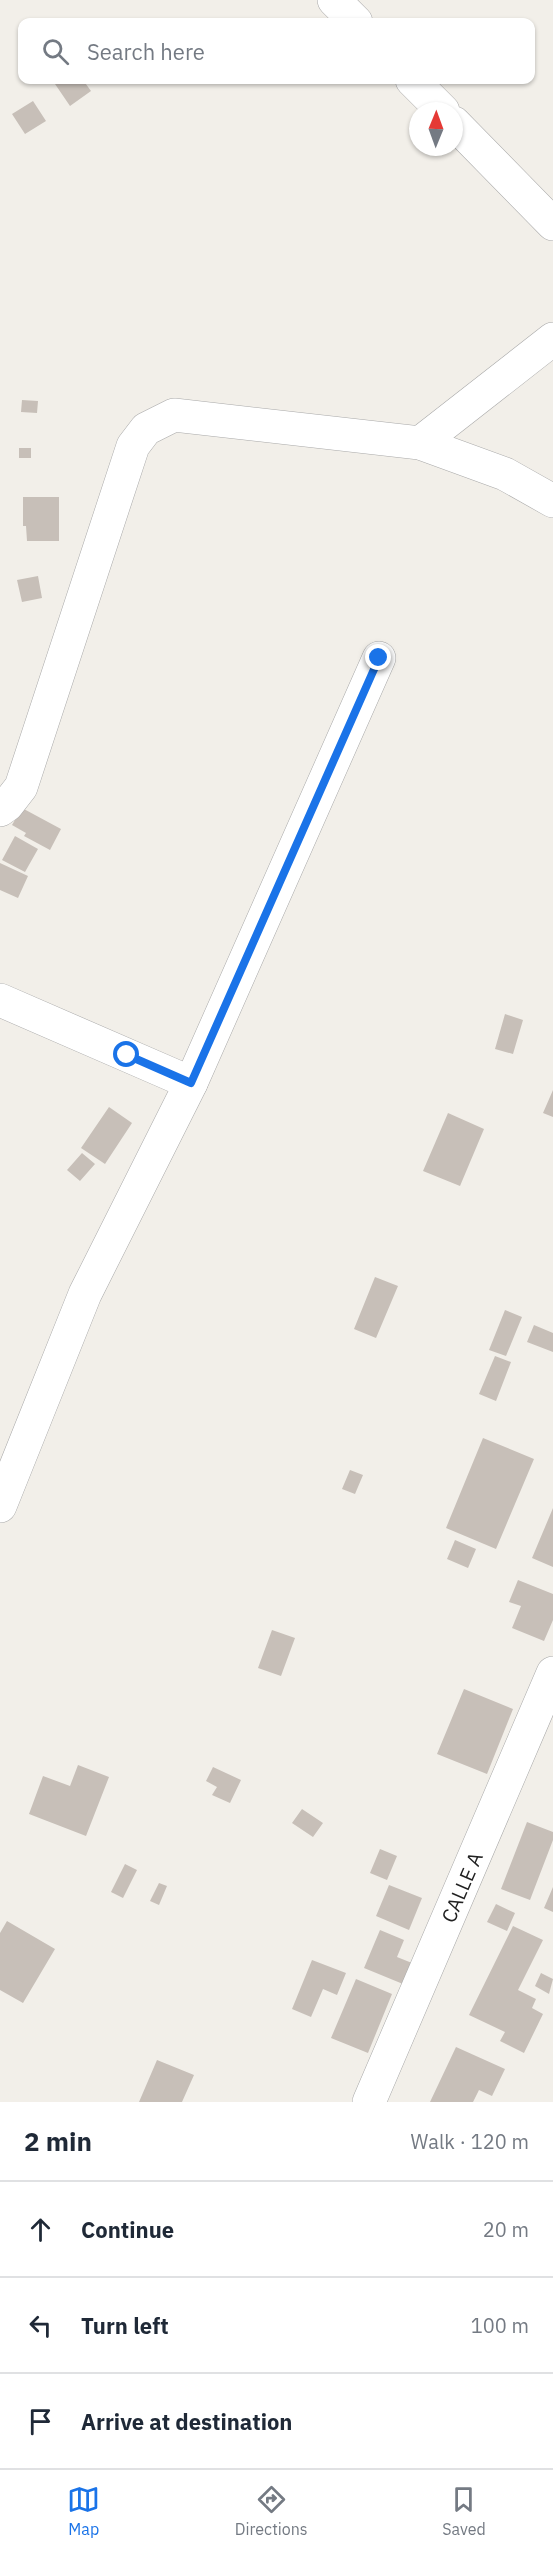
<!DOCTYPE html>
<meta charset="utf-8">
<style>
body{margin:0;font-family:"IBM Plex Sans",sans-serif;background:#f6f6f7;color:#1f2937}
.compass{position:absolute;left:409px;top:102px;width:54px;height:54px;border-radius:50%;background:#fff;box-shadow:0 2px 4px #0004;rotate:1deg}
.stop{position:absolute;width:18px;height:18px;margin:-14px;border:4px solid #1a73e8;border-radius:50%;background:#fff}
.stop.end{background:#1a73e8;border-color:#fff;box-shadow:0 2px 6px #0008}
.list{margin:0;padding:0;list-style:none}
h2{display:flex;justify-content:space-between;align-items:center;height:78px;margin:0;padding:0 24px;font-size:26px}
h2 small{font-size:20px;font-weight:400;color:#747a83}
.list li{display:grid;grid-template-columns:39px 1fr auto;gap:18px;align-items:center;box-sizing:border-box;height:96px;padding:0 24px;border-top:2px solid #e0e1e3}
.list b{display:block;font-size:22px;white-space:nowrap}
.list em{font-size:20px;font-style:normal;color:#747a83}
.icon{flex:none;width:33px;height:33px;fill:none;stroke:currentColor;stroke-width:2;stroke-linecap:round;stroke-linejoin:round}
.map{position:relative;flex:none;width:553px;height:2102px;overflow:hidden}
.search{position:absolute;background:#fff;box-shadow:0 2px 4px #0004;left:18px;right:18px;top:18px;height:66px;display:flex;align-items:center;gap:15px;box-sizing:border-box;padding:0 21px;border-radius:12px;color:#747a83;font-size:22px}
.sheet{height:366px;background:#fff}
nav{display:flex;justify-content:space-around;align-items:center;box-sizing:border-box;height:84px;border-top:2px solid #e0e1e3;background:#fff;font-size:16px;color:#747a83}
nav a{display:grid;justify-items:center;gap:3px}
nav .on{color:#1a73e8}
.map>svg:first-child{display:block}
.building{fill:#c7bfb8}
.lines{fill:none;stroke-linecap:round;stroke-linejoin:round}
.minor-casing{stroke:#a9a9a9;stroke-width:34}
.minor{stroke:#fff;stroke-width:33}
.route{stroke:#1a73e8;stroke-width:8}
.labels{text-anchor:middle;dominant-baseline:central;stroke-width:6;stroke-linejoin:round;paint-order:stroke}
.street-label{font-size:20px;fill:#222;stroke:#fff}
</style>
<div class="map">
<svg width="553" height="2102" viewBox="0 0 553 2102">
<rect width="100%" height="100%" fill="#f2efe9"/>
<path class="building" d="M61,80h22l8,11 -21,15 -15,-22z
M33,101l13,20 -21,13 -13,-20z
M22,400l16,1 -1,12 -16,-1z
M19,448h12v10h-12z
M23,497h36v44h-32l-1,-15h-3z
M38,576l4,22 -20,4 -5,-22z
M22,808l39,21 -11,21 -26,-14 2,-3 -14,-8z
M15,836l23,13 -13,23 -23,-12z
M0,863l28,13 -10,22 -18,-8z
M505,1014l18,6 -10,34 -18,-5z
M553,1090v27l-10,-4z
M109,1107l23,16 -27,41 -24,-16z
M448,1113l36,16 -24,57 -37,-15z
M82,1153l13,11 -15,17 -13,-11z
M375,1277l23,9 -22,52 -22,-9z
M505,1310l17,7 -16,39 -17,-6z
M534,1325l19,8v19l-26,-10z
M495,1356l16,6 -15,39 -17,-7z
M483,1438l51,21 -38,90 -50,-21z
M350,1470l13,5 -8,19 -13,-5z
M553,1508v59l-21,-9z
M455,1540l21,9 -8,19 -21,-9z
M518,1580l35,14v26l-9,21 -32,-13 9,-22 -12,-4z
M272,1630l23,8 -14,38 -23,-8z
M464,1689l49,20 -26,65 -50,-20z
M78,1765l31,12 -23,59 -57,-22 14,-38 27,10z
M213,1767l28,13 -11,23 -18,-8 5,-8 -11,-6z
M302,1809l21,14 -10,14 -21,-14z
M527,1822l26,10v8l-23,60 -29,-11z
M380,1849l17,7 -10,24 -17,-7z
M125,1864l12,6 -14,28 -12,-6z
M159,1883l8,3 -8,19 -9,-4z
M389,1885l33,13 -13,32 -33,-14z
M553,1887v25l-9,-4z
M496,1904l19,9 -8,18 -20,-9z
M7,1921l48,28 -32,54 -23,-13v-57z
M513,1926l30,14 -25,50 18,9 -4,9 11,6 -19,39 -24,-12 5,-9 -36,-17z
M380,1930l24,10 -7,17 15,6 -9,21 -39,-16z
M312,1960l34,13 -9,22 -14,-6 -12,28 -19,-8z
M541,1973l12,6 -4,15 -14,-8z
M356,1979l36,15 -24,59 -37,-15z
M456,2047l49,22 -13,27 -13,-6 -6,12h-43z
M157,2060l37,15 -12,27h-43z"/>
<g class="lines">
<g class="minor-casing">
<g id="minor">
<path d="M334,0l22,22"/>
<path d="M412,80l31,31"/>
<path d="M454,123l99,101"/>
<path d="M420,443l133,-104"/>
<path d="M0,810l7,-5 14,-18 112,-341 13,-17 28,-14 246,28 85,31 48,27"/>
<path d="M0,1000l191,83"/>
<path d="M0,1506l85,-212 106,-211 188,-425"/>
<path id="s1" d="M369,2102l184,-429"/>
</g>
</g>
<use href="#minor" class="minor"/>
</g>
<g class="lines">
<path class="route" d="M127,1055l64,28 188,-425"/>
</g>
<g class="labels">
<g class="street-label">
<text stroke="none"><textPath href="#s1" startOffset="234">CALLE A</textPath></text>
</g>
</g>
</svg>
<svg class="compass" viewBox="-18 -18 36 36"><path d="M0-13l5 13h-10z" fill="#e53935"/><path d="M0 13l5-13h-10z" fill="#747a83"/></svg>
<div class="stop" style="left:127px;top:1055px"></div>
<div class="stop end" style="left:379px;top:658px"></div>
<div class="search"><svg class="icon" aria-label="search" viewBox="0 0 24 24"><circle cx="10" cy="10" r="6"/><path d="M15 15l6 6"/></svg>Search here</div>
</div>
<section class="sheet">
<h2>2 min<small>Walk · 120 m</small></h2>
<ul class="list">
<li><svg class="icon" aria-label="ahead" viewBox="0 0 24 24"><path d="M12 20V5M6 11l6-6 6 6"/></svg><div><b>Continue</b></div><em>20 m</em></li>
<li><svg class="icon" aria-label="left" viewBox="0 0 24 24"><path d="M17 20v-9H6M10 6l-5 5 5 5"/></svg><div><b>Turn left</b></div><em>100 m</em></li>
<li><svg class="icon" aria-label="arrive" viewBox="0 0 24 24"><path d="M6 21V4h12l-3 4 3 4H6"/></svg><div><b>Arrive at destination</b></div></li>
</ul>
</section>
<nav>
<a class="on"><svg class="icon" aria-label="map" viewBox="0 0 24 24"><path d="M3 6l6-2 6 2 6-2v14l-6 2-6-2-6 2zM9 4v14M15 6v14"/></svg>Map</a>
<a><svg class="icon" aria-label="directions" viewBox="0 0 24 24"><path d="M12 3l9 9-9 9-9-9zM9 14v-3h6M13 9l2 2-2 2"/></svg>Directions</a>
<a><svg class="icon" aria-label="saved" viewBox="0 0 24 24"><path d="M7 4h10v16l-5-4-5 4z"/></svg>Saved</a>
</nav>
